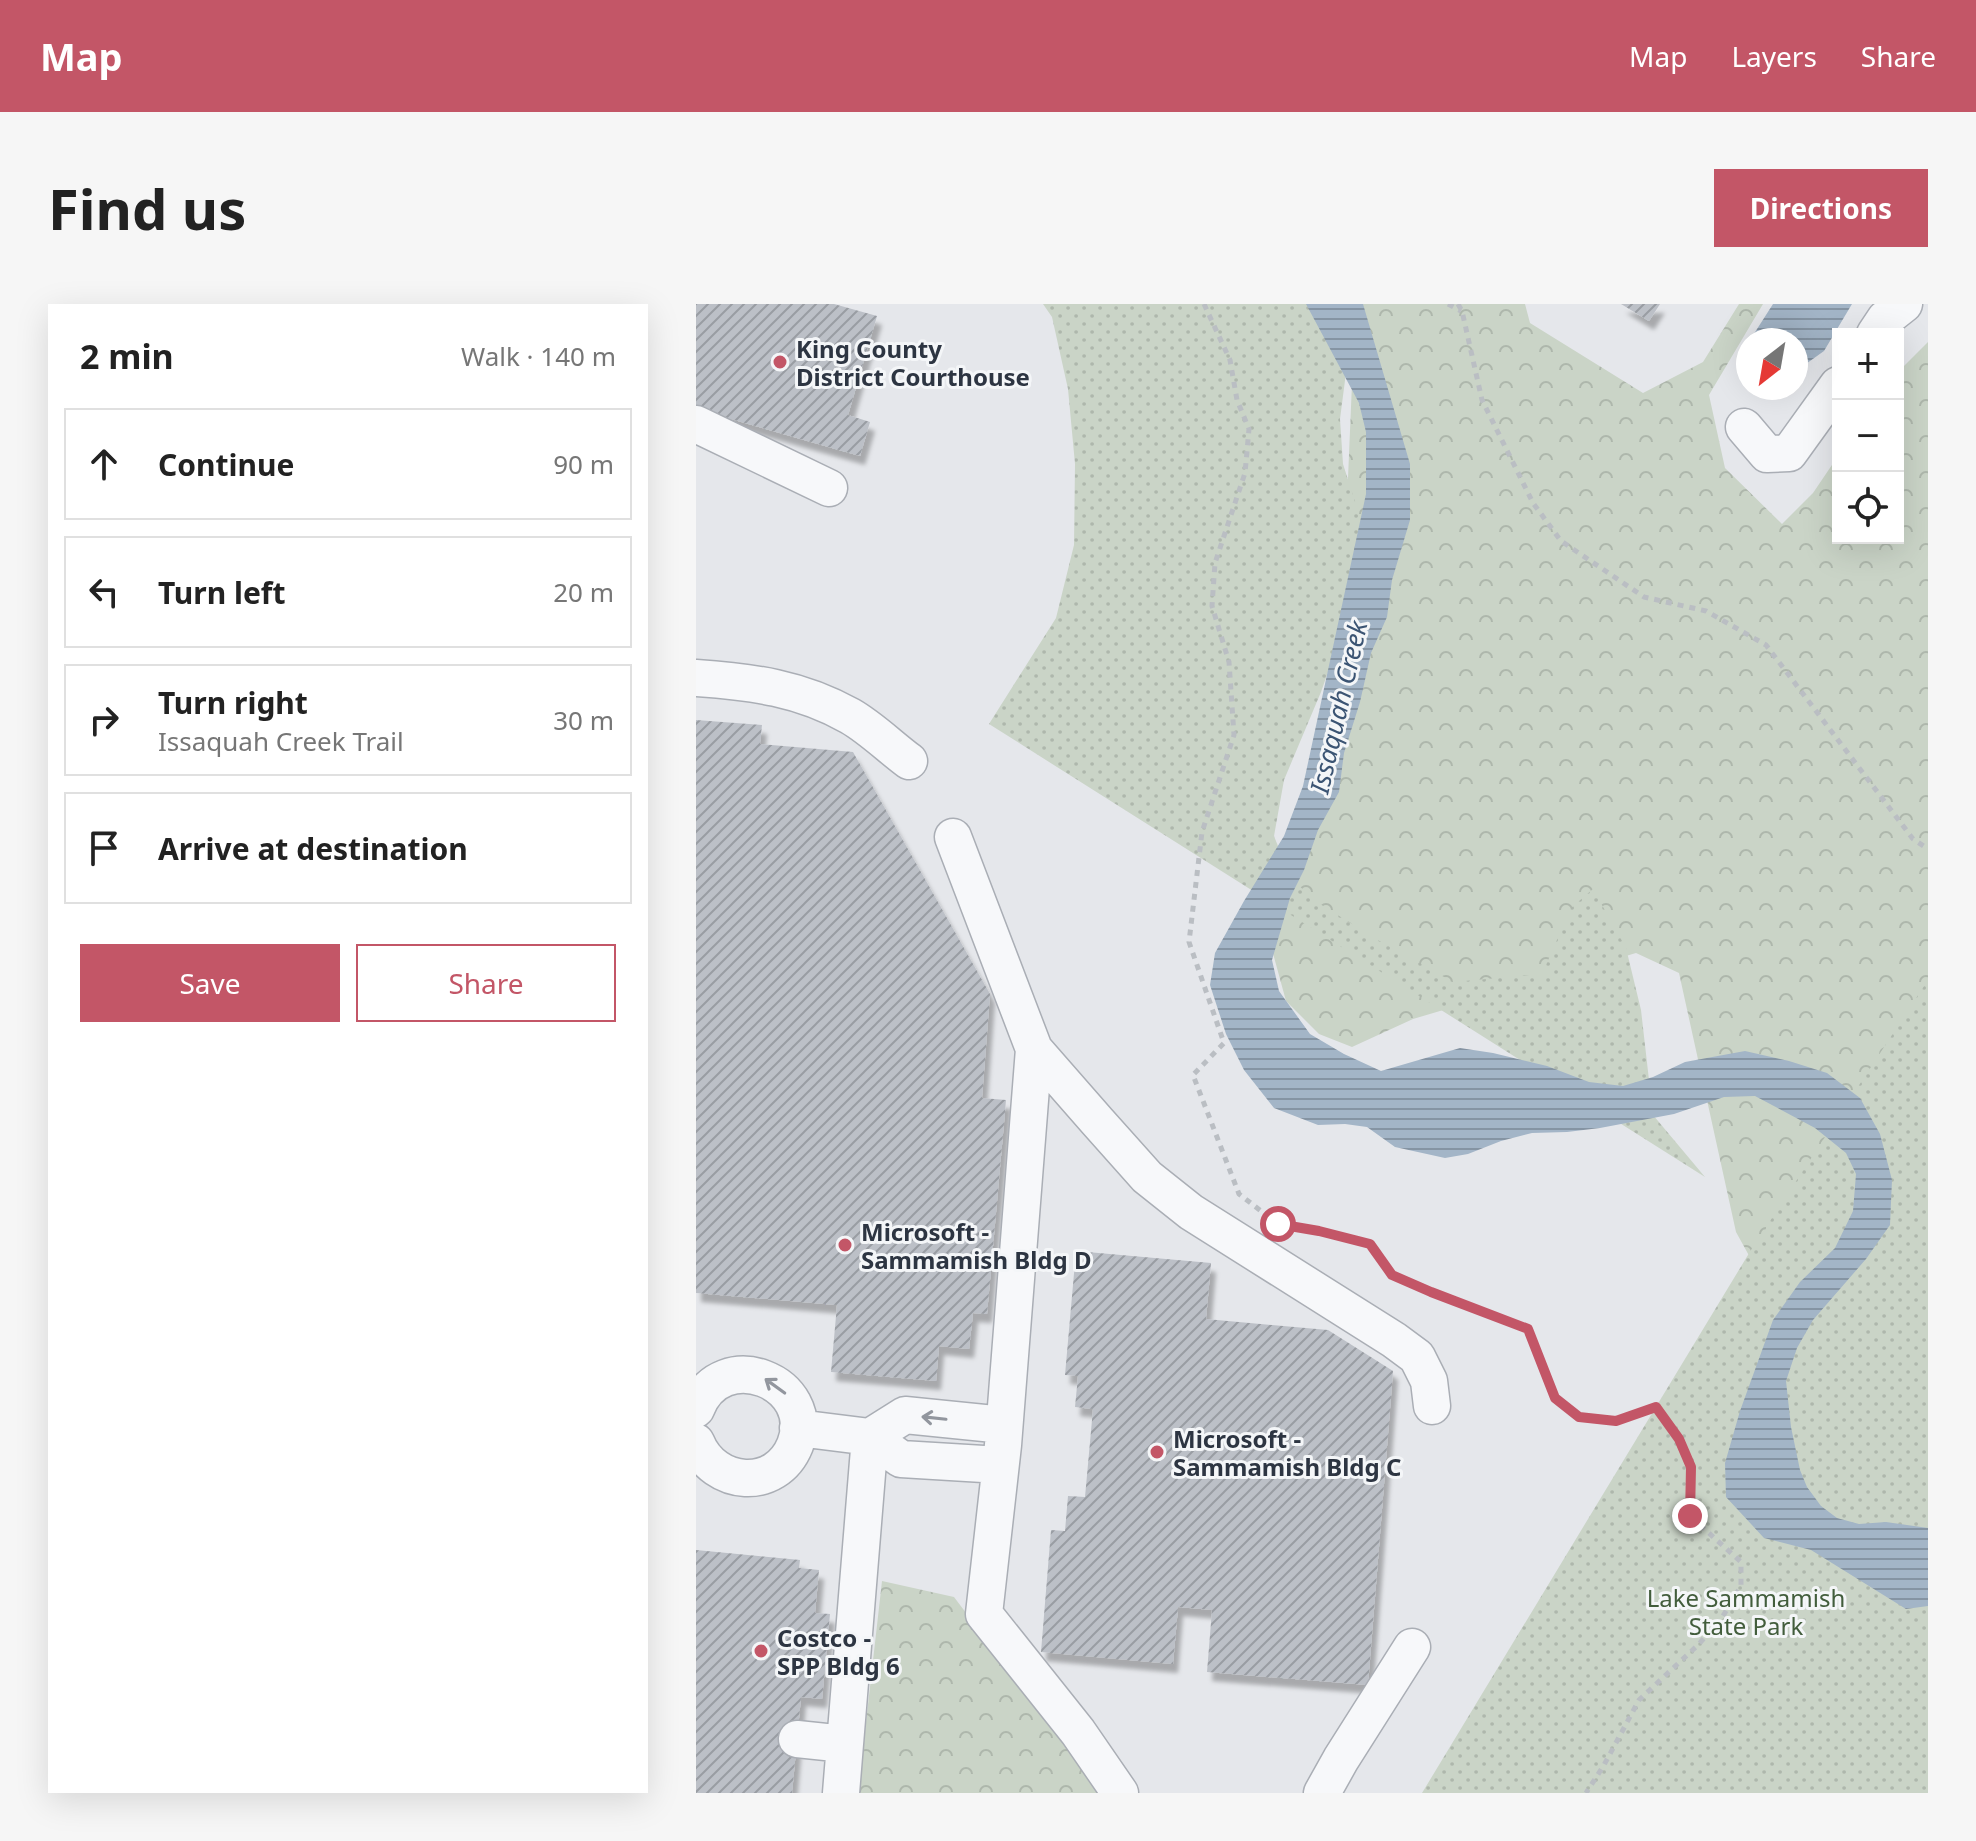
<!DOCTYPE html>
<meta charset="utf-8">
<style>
body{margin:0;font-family:"Noto Sans",sans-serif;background:#f6f6f6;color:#222}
.controls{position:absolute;right:24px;top:24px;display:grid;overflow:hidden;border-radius:0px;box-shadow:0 8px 32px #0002}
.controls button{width:72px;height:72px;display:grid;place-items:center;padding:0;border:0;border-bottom:2px solid #e0e0e0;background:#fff;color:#222;font:40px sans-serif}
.compass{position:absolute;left:1040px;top:24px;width:72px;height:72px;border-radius:50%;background:#fff;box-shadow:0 8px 32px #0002;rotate:211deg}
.stop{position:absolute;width:24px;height:24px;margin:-18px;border:6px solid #c35667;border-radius:50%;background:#fff}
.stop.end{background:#c35667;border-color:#fff;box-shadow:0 2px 8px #0008}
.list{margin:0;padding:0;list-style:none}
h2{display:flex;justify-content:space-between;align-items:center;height:104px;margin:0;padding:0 32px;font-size:34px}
h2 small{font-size:26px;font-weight:400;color:#767676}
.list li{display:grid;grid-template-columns:52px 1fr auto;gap:24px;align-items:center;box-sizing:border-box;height:112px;margin:0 16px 16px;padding:0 16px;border:2px solid #e0e0e0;border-radius:0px}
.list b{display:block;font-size:30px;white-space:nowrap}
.list p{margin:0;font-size:26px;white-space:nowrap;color:#767676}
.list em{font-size:26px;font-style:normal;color:#767676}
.actions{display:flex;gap:16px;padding:24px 32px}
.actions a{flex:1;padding:18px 0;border:2px solid #c35667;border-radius:0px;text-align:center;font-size:28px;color:#c35667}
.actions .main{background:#c35667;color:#fff}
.icon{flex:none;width:44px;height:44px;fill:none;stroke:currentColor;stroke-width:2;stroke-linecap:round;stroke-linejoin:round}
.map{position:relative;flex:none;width:1232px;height:1489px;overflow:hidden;border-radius:0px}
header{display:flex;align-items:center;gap:48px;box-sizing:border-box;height:112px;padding:0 40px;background:#c35667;color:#fff}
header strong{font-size:38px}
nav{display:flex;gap:44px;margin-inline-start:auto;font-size:28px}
.intro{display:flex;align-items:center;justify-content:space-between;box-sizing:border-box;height:192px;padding:0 48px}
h1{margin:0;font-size:56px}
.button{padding:20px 36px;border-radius:0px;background:#c35667;color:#fff;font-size:28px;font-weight:700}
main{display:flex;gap:48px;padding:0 48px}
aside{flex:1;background:#fff;border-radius:0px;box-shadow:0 8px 32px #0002}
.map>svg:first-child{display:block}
.forest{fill:url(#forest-crowns)}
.park{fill:url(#park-dots)}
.water{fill:url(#water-rules)}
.building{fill:url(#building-hatch);filter:url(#shadow)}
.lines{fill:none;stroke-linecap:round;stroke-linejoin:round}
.minor-casing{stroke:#aaaeb5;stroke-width:39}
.path{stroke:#babec3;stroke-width:5;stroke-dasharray:6 6;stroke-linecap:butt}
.minor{stroke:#f7f8fa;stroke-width:36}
.oneway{stroke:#92969e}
.route{stroke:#c35667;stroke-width:10}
.poi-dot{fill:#c35667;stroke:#f4f6f8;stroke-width:3}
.labels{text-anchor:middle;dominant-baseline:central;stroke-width:6;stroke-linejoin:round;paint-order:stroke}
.poi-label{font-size:24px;font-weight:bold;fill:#2d3542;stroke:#f4f6f8;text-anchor:start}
.park-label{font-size:24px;fill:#425d3c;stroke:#f4f6f8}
.water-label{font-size:26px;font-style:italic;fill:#3b5473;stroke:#f4f6f8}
</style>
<header>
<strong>Map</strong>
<nav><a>Map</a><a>Layers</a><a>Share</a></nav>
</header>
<div class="intro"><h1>Find us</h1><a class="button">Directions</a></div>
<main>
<aside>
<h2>2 min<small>Walk · 140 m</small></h2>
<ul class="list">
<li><svg class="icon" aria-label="ahead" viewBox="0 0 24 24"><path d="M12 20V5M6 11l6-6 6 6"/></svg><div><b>Continue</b></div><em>90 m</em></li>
<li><svg class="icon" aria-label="left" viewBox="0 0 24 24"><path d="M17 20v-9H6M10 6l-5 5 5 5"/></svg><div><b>Turn left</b></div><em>20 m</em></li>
<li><svg class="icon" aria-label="right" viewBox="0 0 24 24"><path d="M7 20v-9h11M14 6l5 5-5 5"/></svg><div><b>Turn right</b><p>Issaquah Creek Trail</p></div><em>30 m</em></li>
<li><svg class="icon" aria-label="arrive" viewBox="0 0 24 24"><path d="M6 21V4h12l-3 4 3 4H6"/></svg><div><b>Arrive at destination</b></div></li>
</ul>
<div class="actions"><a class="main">Save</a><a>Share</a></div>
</aside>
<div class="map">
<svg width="1232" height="1489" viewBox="0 0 1232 1489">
<defs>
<pattern id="forest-crowns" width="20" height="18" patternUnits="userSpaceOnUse" patternTransform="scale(2)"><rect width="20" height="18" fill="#cad4c7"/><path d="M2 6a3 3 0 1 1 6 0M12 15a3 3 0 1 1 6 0" fill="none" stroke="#aeb7ac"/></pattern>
<pattern id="park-dots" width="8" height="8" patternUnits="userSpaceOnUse" patternTransform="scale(2)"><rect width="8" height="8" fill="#cad4c7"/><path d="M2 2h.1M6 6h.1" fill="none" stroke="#aeb7ac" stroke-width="1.8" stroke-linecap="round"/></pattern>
<pattern id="water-rules" width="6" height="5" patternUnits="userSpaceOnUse" patternTransform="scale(2)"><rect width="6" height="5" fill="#a3b5c7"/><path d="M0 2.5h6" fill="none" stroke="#8594a3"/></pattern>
<pattern id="building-hatch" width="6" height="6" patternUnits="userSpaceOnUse" patternTransform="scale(2)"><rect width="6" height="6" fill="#bcc0c7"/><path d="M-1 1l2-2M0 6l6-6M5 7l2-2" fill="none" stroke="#999da3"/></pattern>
<filter id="shadow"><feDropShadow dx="5" dy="9" stdDeviation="2" flood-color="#0004"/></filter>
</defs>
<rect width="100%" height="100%" fill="#e5e7eb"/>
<path class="forest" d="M640,0h189l5,19 113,70 60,-31 36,-58h24l-54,91 16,73 57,56 31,-31 25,-37v82h60v-166l30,-30v1039l-139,-53 -53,-96 -57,-259 -43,-20 -223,66 -61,28 -33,-13 -33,-33 -15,-55 68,-255 15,-355z
M186,1277l72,16 148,196h-244z"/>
<path class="park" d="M347,0h298l6,61 -7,54 3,45 18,56 -12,92 -28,80 -37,88 -10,56 17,43 29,25 56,35 77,43 89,-8 29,-66 22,-19 33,59 15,62 12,105 52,62 -716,-453 67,-106 18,-73 1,-81 -7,-75 -16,-72z
M1232,676v813h-506l329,-543z"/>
<path class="water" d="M610,0h57l47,160v56l-18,60 -5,37 -16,36 -11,49 -16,51 -5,39 -21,38 -14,40 -14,28 -18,62 7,31 31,43 34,20 37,17 79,-23 33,5 54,13 42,16 34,4 30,-9 32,-15 60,-11 44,10 38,12 33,25 20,36 12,46 -2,45 -24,34 -53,61 -16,28 -11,33 5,46 9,43 7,17 14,19 16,12 22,6 27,-2 42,6v78l-22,3 -95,-59 -47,-12 -38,-41 -1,-34 15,-52 33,-91 27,-38 35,-34 18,-37 3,-37 -10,-21 -31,-25 -60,-32 -31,1 -50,17 -74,14 -33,4 -35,1 -31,8 -33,13 -23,4 -50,-11 -28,-20 -22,-3 -27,1 -44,-17 -30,-38 -18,-36 -16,-49 5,-32 29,-52 40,-65 19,-50 63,-292v-62l-7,-29z
M1077,0h79l-28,47 -28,20v-31h-46z"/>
<path class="building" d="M0,0h138l43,12 -29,99 22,7 -10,34 -164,-47z
M925,0h39l-11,17z
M0,416l66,5 -2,19 93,8 137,242 -8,104 24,2 -19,214 -14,-1 -4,36 -30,-3 -3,35 -105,-9 6,-67 -141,-12z
M380,947l135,12 -5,56 122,11 65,41 -25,314 -161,-13 5,-62 -34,-3 -5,57 -132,-12 10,-122 14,1 3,-35 17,1 8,-88 -18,-2 3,-31 -13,-1z
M0,1246l104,10 -1,8 20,2 -4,43 15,1 -8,85 -21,-2 -9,96h-96z"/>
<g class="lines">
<g class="minor-casing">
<path id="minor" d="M1179,30l10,-15 19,-15
M0,120l133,64
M1048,123l23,27 22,-1 49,-68
M0,374c57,4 104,10 154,38 21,12 40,31 59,45
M257,533l81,212 63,72 50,56 44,35 203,128 23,17 12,24 3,25
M338,745l-31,396 -19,169 94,118 42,61
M0,1105c25,-66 123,-27 99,36 -19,47 -81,42 -99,-3
M102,1124l72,9 31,22 99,6
M174,1133l35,-22 99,10
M101,1435l48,5
M145,1489l29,-356
M626,1489l19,-34 71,-112"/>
</g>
<path class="path" d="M508,0l26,56 7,40 12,29 -4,44 -30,90 -3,43 17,56 5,73 -32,97 -13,110 35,101 -31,32 46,119 39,30 41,7 51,13 22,31 39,17 97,37 27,69 24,19 37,4 40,-14 23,32 12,28 -1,49 51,46v24l-18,30 -24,28 -60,56 -35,65 -18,28
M752,0l13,7
M762,0l4,7 20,89 51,103 28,38 83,56 62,14 60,34 147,194 15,10"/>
<use href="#minor" class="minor"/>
</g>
<defs><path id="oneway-shaft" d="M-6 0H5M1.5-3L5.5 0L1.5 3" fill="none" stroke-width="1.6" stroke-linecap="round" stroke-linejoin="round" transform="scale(2)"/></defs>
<g class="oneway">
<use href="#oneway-shaft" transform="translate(79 1082) rotate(-144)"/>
<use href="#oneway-shaft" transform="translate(238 1114) rotate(-174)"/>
</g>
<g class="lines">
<path class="route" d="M582,920l41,7 51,13 22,31 39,17 97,37 27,69 24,19 37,4 40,-14 23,32 12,28 -1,49"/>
</g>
<g class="poi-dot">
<circle cx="84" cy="58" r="8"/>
<circle cx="149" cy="941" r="8"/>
<circle cx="461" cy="1148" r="8"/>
<circle cx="65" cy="1347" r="8"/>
</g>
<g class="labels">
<g class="poi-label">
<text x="100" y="44">King County<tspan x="100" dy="28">District Courthouse</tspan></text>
<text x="165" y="927">Microsoft -<tspan x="165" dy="28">Sammamish Bldg D</tspan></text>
<text x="477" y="1134">Microsoft -<tspan x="477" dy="28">Sammamish Bldg C</tspan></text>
<text x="81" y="1333">Costco -<tspan x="81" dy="28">SPP Bldg 6</tspan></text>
</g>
<g class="park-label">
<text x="1050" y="1293">Lake Sammamish<tspan x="1050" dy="28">State Park</tspan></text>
</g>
<g class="water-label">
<text transform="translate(642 403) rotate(-77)">Issaquah Creek</text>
</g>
</g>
</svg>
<div class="controls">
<button>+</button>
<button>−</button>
<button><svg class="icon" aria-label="locate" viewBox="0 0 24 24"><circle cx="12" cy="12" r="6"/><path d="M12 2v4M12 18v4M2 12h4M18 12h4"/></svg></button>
</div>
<svg class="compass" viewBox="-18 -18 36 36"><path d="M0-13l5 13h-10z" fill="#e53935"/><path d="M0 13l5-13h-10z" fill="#767676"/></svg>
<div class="stop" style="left:582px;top:920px"></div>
<div class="stop end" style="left:994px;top:1212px"></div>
</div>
</main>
